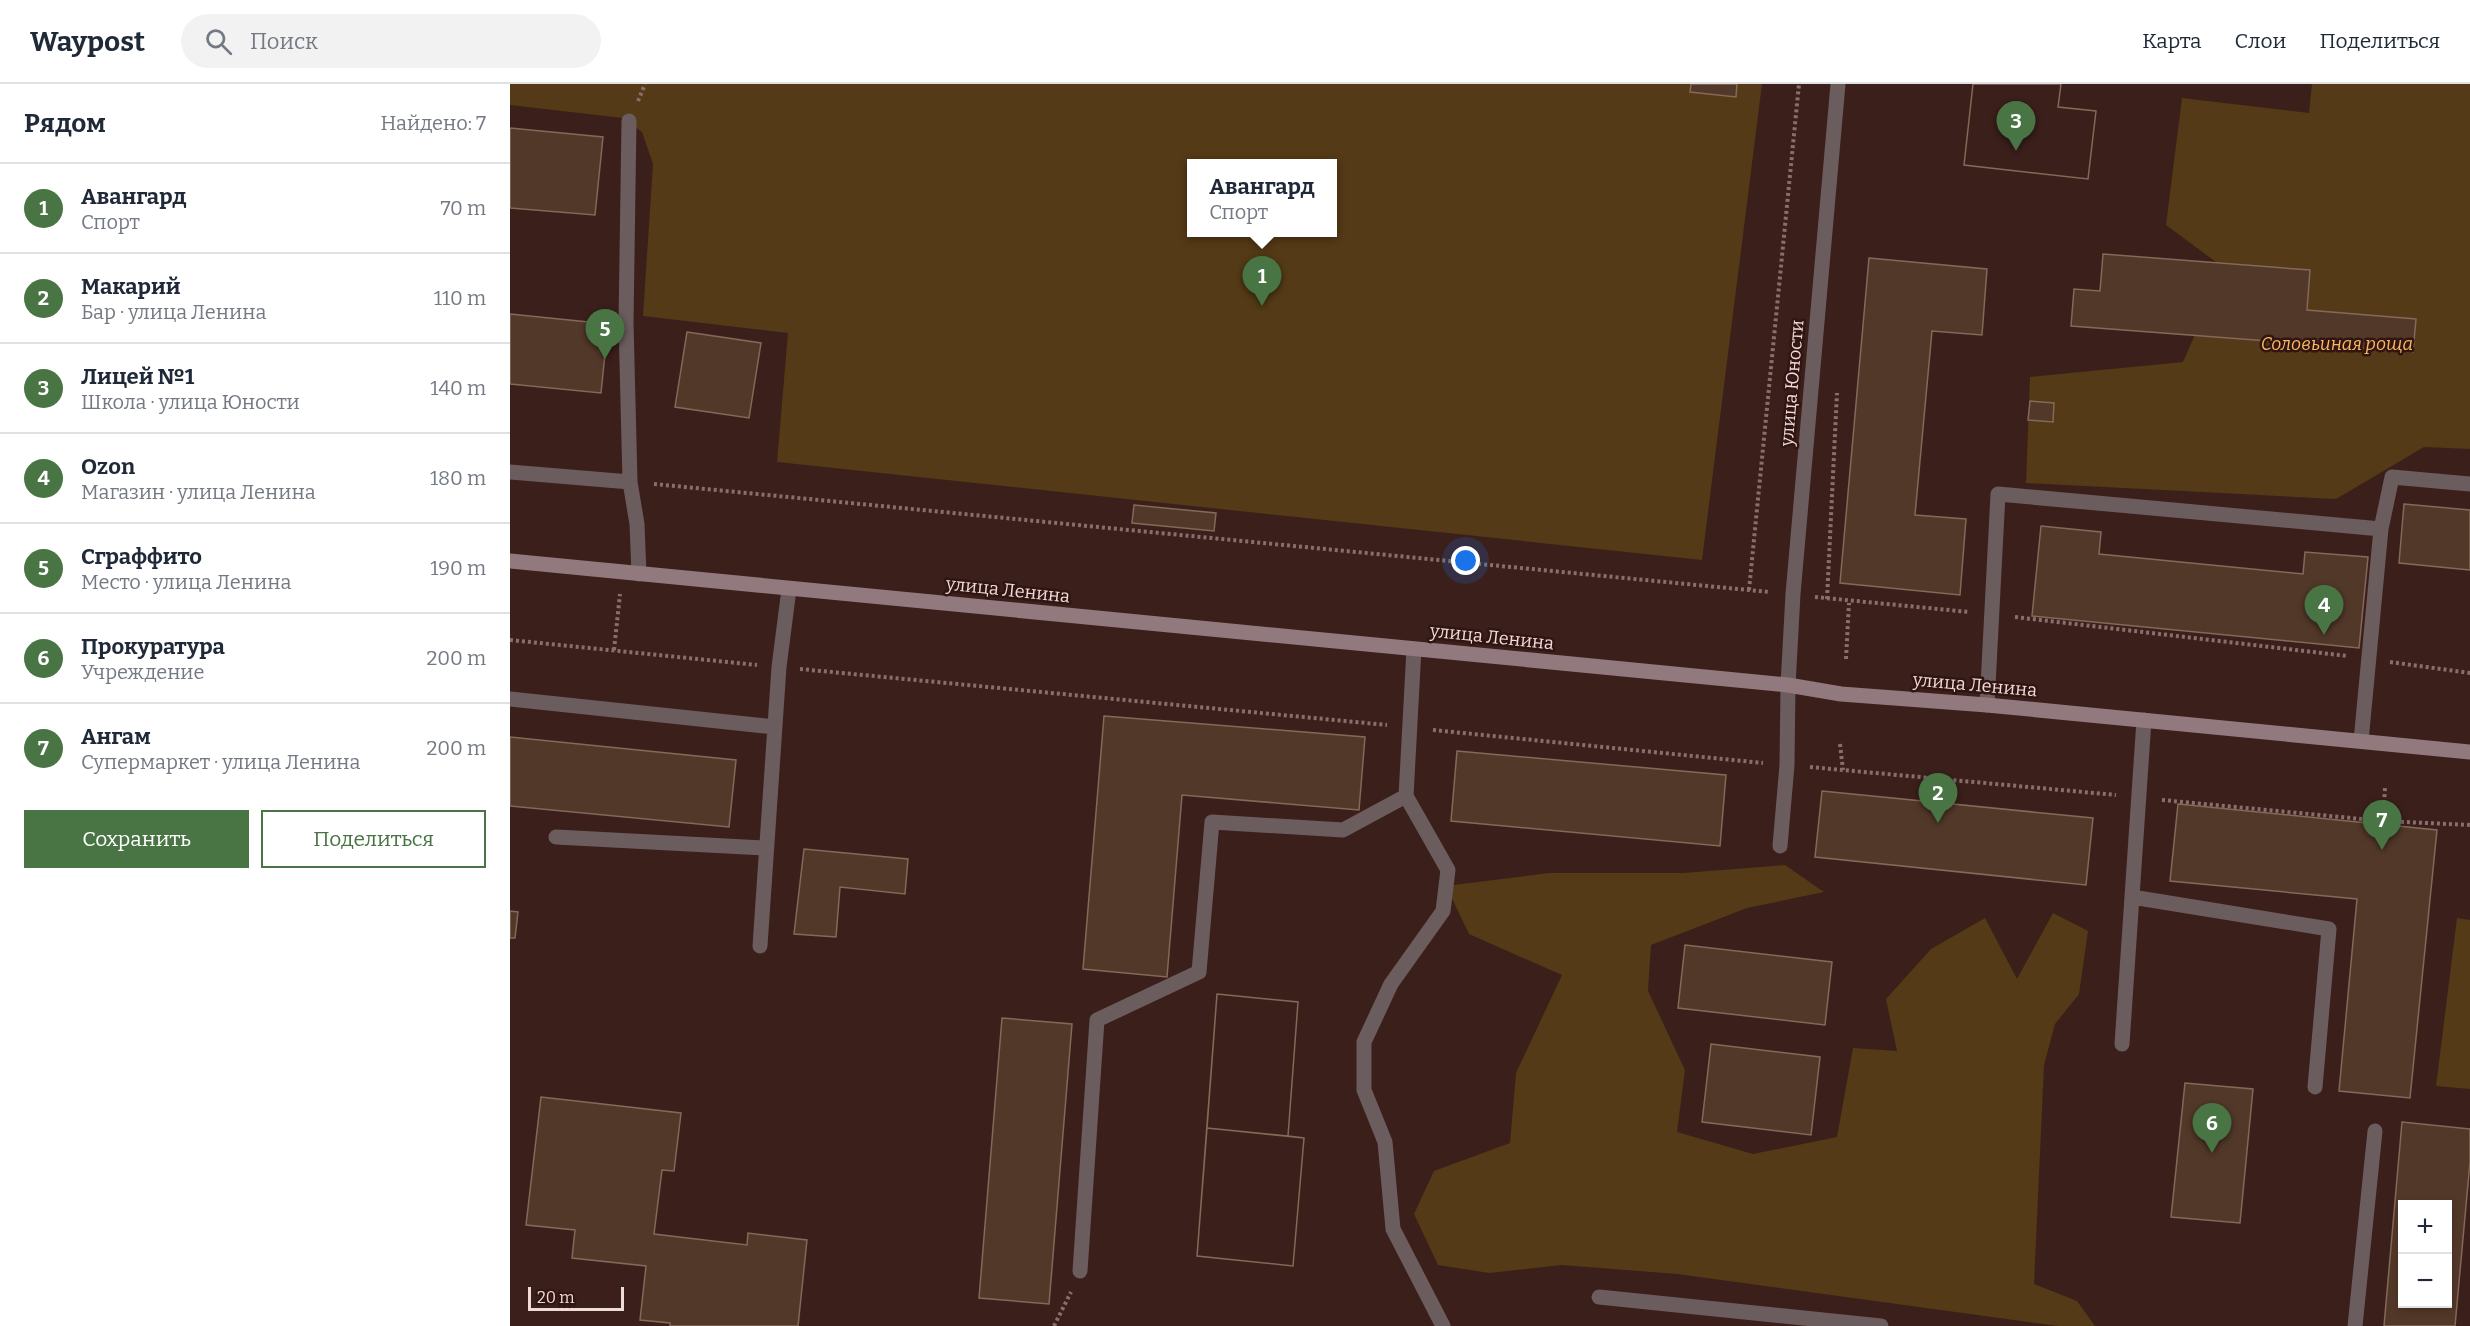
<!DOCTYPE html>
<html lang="ru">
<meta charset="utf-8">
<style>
body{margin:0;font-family:Bitter,serif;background:#f2f2f3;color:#1f2937}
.controls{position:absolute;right:18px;bottom:18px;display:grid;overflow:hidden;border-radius:0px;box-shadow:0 3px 9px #0003}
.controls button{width:54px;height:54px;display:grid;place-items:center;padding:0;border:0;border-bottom:2px solid #e0e1e3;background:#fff;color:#1f2937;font:30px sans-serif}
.scale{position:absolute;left:18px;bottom:15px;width:96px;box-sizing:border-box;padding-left:6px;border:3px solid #efdbd8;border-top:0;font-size:16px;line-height:21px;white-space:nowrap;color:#efdbd8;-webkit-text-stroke:4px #301512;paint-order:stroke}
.you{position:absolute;left:956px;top:477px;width:21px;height:21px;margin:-15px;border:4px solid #fff;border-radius:50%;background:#1a73e8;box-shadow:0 0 0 9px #1a73e833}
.badge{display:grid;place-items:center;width:39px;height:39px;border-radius:50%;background:#497544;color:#fff;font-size:20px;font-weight:700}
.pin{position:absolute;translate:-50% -50px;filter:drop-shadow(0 2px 3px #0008)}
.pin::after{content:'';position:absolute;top:32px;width:21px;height:18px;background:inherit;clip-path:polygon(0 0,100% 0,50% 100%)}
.popup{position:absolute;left:677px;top:75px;width:150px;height:78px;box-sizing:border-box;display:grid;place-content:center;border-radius:0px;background:#fff;filter:drop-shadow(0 2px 4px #0005);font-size:20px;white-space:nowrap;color:#747a83}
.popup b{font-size:22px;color:#1f2937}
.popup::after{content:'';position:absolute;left:50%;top:100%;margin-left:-12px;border:12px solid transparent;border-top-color:#fff}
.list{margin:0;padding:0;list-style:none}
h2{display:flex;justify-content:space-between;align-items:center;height:78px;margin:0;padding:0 24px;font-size:26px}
h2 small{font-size:20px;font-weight:400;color:#747a83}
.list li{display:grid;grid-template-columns:39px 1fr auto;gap:18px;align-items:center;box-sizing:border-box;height:90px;padding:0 24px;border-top:2px solid #e0e1e3}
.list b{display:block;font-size:22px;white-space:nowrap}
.list p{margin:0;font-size:20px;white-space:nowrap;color:#747a83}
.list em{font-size:20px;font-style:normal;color:#747a83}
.actions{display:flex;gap:12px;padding:18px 24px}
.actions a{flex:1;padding:14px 0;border:2px solid #497544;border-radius:0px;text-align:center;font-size:21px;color:#497544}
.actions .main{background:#497544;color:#fff}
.icon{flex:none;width:33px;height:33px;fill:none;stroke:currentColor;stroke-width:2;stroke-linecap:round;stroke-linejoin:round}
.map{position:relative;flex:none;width:1960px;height:1242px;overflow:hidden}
header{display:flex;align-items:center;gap:36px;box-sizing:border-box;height:84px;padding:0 30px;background:#fff;border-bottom:2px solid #e0e1e3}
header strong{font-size:28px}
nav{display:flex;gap:33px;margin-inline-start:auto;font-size:21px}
.search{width:420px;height:54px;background:#f2f2f3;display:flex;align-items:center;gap:15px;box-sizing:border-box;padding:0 21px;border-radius:33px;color:#747a83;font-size:22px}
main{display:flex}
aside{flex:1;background:#fff}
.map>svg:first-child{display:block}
.green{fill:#543a16;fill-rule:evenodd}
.building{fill:#523829;stroke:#856858;stroke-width:1.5;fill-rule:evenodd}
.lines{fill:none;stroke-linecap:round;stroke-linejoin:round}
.path{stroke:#886f6b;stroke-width:4;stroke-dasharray:3 3;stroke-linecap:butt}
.lane{stroke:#6b5c5e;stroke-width:15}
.street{stroke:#6b5c5e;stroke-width:15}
.secondary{stroke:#91797d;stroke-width:15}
.labels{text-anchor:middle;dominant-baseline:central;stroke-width:5;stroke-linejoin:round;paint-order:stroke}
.park-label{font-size:18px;font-style:italic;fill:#fbb85f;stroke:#301512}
.street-label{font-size:18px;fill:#efdbd8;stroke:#301512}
</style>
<header>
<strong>Waypost</strong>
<div class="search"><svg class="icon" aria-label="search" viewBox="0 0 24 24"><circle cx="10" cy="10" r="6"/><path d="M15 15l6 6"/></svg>Поиск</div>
<nav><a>Карта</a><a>Слои</a><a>Поделиться</a></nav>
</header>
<main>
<aside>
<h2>Рядом<small>Найдено: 7</small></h2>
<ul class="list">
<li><span class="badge">1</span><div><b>Авангард</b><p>Спорт</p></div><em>70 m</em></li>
<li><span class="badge">2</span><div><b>Макарий</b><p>Бар · улица Ленина</p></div><em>110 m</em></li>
<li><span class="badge">3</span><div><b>Лицей №1</b><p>Школа · улица Юности</p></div><em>140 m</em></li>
<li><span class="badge">4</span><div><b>Ozon</b><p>Магазин · улица Ленина</p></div><em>180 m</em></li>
<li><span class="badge">5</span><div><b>Сграффито</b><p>Место · улица Ленина</p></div><em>190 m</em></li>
<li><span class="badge">6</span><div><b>Прокуратура</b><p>Учреждение</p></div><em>200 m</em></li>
<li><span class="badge">7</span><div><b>Ангам</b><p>Супермаркет · улица Ленина</p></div><em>200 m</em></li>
</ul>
<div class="actions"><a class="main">Сохранить</a><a>Поделиться</a></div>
</aside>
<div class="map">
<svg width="1960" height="1242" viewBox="0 0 1960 1242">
<rect width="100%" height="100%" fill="#3b1f1b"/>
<path class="green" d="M0,0h1252l-60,476 -925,-98 11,-129 -145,-17 10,-152 -11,-32 -19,-14 -113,-13zM682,80h140v68h-140z
M1802,0h158v365l-46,-2 -88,52 -310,-16 4,-106 153,-15 41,-94 -58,-43 16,-127 127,15z
M1275,781l39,27 -77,16 -96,37 -3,46 37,79 -8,62 76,22 84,-17 16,-89 44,3 -11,-52 45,-50 54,-31 32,61 36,-66 35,18 -9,63 -24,30 -11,41 -10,219 43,17 18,25h-37l-381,-52 -115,-9 -73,8 -51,-8 -24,-51 20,-43 76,-28 6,-70 46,-98 -93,-41 -23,-48 103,-13h134z
M1947,834l13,2v169l-34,-3z"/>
<path class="building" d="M1181,0h46l-1,13 -46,-5z
M1463,0h88l-3,23 38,4 -8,68 -124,-14z
M1463,0h88l-3,23 38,4 -8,68 -124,-14z
M0,44l93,9 -8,78 -85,-7z
M1593,170l207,16 -3,40 109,9 -3,33 -342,-26 3,-37 26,2z
M1359,174l118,11 -5,66 -50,-4 -17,184 51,4 -6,76 -120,-12z
M0,230l98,10 -7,69 -91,-9z
M177,248l74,11 -12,75 -74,-11z
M1520,317l24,2 -1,19 -25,-2z
M1894,420l66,6v60l-71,-7z
M624,421l82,8 -2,18 -82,-8z
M1531,442l60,6 -2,22 204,20 2,-22 63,5 -9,91 -327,-32z
M594,632l261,21 -6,73 -177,-15 -15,182 -84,-8z
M0,653l226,23 -7,67 -219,-21z
M947,667l269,24 -6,71 -269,-25z
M1312,707l271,27 -7,67 -271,-28z
M1668,720l259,26 -27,268 -71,-7 18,-192 -187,-18z
M294,765l104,10 -3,35 -65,-7 -4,50 -42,-3z
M0,827l8,1 -3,26h-5z
M1175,861l147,17 -7,63 -147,-17z
M707,910l81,8 -10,134 16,2 -11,128 -96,-10z
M707,910l81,8 -10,134 -81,-8z
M492,934l70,6 -23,280 -70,-6z
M1201,960l109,13 -9,78 -109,-13z
M1675,999l68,6 -13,134 -69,-6z
M31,1013l140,16 -7,58 -12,-1 -8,64 93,11 1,-12 59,7 -9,86h-128v-3l-30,-3 6,-54 -74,-8 3,-28 -49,-5z
M1892,1038l68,7v33l-15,164h-71zM1892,1120h46v100h-46z
M697,1044l97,10 -11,128 -96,-10z"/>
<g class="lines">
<path class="path" d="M128,17l7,-17
M144,400l1115,108
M1239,506l50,-506
M1305,513l154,15
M1317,515l10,-206
M1505,533l332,39
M0,556l247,25
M104,566l6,-56
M1336,575l3,-56
M1880,578l80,11
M290,585l587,56
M923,646l330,33
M1330,660l3,26
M1300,683l306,28
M1652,716l221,21 87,4
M1873,737l2,-33
M544,1242l17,-34"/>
<path class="lane" d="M119,37l-3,202 4,159
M0,388l120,10 7,42 2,50
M904,565l-8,147 42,74 -5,41 -52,73 -27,58v48l21,52 8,87 50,97
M0,615l265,28
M1477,621l11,-211 383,35
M1851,657l20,-212 11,-52 78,7
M46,753l209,11
M1270,762l7,-81 1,-80
M1622,813l197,32 -14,158
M250,862l19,-279 10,-78
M1612,960l22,-324
M570,1187l17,-251 102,-48 13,-150 131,8 63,-34
M1089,1213l282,29
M1845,1242l20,-195"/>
<path class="street" d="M1278,601l5,-91 45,-510"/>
<path class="secondary" d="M0,477l1278,124 53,9 146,11 483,47"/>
</g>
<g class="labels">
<g class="park-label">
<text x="1827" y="260">Соловьиная роща</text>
</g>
<g class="street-label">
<text transform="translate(1282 299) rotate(-85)">улица Юности</text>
<text transform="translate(498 506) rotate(6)">улица Ленина</text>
<text transform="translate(982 553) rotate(6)">улица Ленина</text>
<text transform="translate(1465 601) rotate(5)">улица Ленина</text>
</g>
</g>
</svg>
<div class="controls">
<button>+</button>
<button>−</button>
</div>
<div class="scale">20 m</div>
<div class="you"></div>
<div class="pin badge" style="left:752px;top:222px">1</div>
<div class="popup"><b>Авангард</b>Спорт</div>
<div class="pin badge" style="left:1428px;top:739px">2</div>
<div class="pin badge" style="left:1506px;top:67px">3</div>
<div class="pin badge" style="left:1814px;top:551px">4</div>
<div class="pin badge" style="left:95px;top:275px">5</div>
<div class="pin badge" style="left:1702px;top:1069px">6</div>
<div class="pin badge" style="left:1872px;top:766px">7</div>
</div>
</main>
